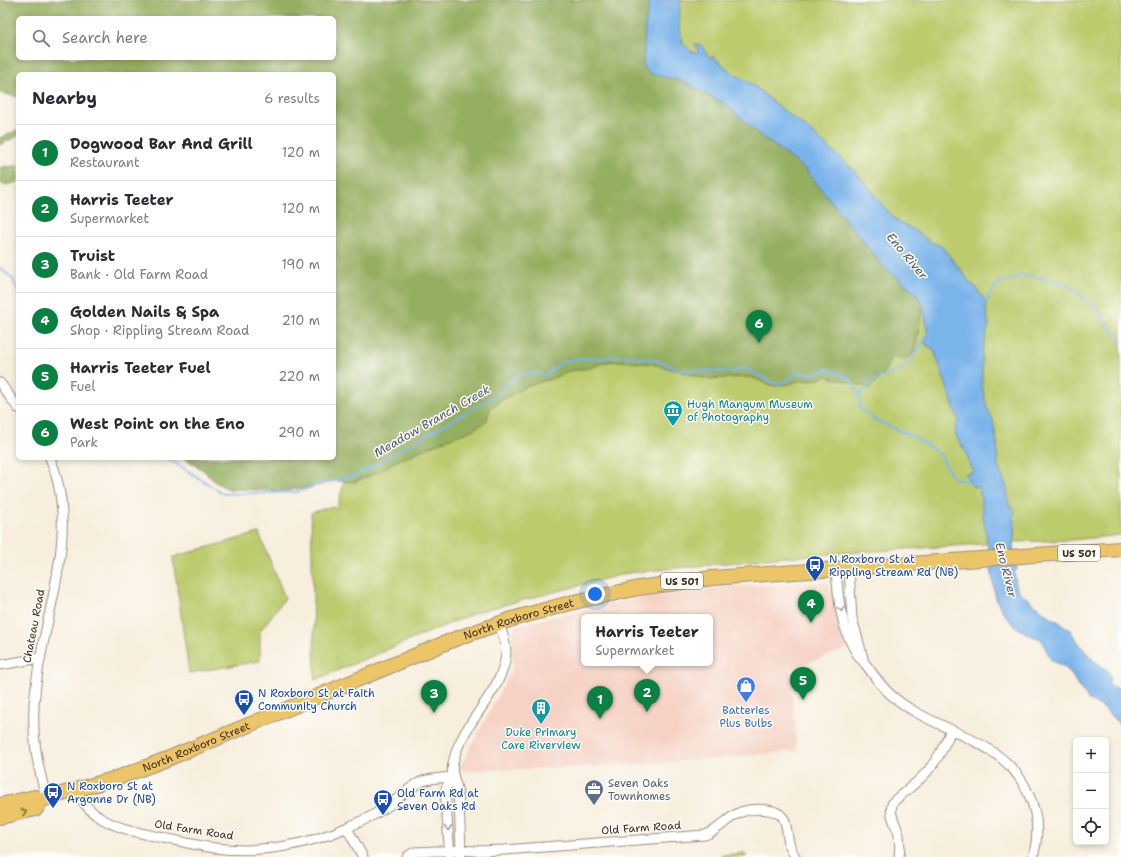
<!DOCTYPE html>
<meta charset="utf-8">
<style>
body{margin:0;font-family:"Shantell Sans",sans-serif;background:#f2f2f3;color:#2b2b33}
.controls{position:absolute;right:12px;bottom:12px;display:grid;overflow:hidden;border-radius:6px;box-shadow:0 2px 6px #0003}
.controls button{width:36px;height:36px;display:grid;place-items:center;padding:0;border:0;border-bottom:1px solid #e1e1e2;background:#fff;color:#2b2b33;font:20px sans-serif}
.you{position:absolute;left:595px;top:594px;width:14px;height:14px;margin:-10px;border:3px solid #fff;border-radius:50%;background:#1a73e8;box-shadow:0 0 0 6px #1a73e833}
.badge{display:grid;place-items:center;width:26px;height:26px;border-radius:50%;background:#0b8043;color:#fff;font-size:13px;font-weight:700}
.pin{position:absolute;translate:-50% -33px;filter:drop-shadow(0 1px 2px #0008)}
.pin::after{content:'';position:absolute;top:21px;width:14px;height:12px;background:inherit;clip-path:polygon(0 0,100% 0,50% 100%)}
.popup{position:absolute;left:581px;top:614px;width:132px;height:52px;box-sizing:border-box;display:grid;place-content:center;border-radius:6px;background:#fff;filter:drop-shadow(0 1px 3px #0005);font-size:13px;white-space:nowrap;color:#7c7c81}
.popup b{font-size:15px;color:#2b2b33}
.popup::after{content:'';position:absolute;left:50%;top:100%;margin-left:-8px;border:8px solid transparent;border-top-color:#fff}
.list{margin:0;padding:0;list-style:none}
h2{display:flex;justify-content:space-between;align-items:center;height:52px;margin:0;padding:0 16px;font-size:17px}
h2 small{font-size:13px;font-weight:400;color:#7c7c81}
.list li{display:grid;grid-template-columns:26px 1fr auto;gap:12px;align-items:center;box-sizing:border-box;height:56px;padding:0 16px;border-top:1px solid #e1e1e2}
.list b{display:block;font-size:15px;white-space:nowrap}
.list p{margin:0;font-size:13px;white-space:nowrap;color:#7c7c81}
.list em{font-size:13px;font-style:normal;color:#7c7c81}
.icon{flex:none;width:22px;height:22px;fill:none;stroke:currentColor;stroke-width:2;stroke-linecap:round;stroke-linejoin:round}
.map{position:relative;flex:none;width:1121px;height:857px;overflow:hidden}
.search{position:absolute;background:#fff;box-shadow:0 2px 6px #0003;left:16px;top:16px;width:320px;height:44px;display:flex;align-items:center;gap:10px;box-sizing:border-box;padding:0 14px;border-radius:6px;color:#7c7c81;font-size:15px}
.panel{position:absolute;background:#fff;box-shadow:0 2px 6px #0003;left:16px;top:72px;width:320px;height:388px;border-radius:6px}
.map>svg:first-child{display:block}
.built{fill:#f6d2c4;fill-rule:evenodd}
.green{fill:#bccb6d;stroke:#7c7a46}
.forest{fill:#95af60;stroke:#686c3f;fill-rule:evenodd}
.water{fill:#7ab4eb;stroke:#5a6f84}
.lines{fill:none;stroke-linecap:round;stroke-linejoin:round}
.stream{stroke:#7ab4eb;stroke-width:2}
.minor-casing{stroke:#998c7e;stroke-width:11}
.highway-casing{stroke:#998c7e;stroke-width:16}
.minor{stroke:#fff;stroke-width:9}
.highway{stroke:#edc569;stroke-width:14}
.oneway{stroke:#a79f9a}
.oneway2{stroke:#8b7040}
.labels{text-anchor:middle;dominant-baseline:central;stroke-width:3;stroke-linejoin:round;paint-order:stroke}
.shield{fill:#fdfcf7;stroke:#75695f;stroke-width:1}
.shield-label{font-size:10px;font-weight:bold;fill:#3b2a1e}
.culture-label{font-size:11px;fill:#0d838f;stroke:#fdfcf7;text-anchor:start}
.transit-label{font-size:11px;fill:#164399;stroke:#fdfcf7;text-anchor:start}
.street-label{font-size:11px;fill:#3b2a1e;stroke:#fdfcf7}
.shop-label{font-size:11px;fill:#366cbe;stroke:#fdfcf7}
.service-label{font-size:11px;fill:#4e5e75;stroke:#fdfcf7;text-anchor:start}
.water-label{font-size:12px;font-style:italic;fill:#515a66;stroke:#fdfcf7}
</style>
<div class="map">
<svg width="1121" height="857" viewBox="0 0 1121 857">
<rect width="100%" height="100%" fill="#fdfcf7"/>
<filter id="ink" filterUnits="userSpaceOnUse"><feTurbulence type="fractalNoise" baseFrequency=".025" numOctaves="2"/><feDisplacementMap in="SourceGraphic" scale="8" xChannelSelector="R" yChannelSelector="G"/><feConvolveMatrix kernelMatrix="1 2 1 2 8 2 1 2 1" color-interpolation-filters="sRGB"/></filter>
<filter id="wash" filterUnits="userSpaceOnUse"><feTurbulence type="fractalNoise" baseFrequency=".012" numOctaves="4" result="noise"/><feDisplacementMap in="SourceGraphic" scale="16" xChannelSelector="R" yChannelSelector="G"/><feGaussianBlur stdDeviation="0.9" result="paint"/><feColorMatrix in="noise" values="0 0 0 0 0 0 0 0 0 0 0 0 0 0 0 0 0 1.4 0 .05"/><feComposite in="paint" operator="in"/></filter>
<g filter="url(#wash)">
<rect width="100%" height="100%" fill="#f7eedd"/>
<path class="built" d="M828,582l19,67 -57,20 7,82 -82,8 -106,7 -142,5 -8,-2 54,-101 -1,-35 6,-8 110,-25 97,-13zM584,617h126v46h-126z"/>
<path class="green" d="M357,0h764v535l-49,5 -59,2 -227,15 -158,16 -151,39 -162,68 -4,-167 18,-6 8,1 8,-29z
M259,533l26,65 -25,33v30l-71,12 -16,-116z
M745,853l1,4h-25v-2z"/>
<path class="forest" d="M0,0h650l-5,26 7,48 30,7 43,23 35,31 46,35 77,96 34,28 6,11 -8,45 -5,7 -8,3 -10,-3 -10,19 -12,12 -44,-12 -5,3 -23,2 -8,3 -16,2 -24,-9 -43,2 -54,-15 -33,-3 -14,1 -16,6 -21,3 -18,8 -24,7 -29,16 -7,5 -5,15 -14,8 -24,9 -54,23 -15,10 -25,10 -19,-1 -17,5 -36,5 -53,-2 -14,-7 -12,-12 -19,-12h150v-384h-316v23l-18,-4zM18,18h316v40h-316z
M18,130v6l-18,9v-7z
M18,166v16l-12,3 -6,-1v-16l3,-1z"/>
<path class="water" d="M650,0h31l-2,20 3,23 9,8 5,2 3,-1 -4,-8 6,1 8,12h5l19,17 7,3 13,8 35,29 23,17 9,9 33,29 16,18 13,18 15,16 16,8 16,12 12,5 22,27 7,10 6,4 10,16v7l3,14 -7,28v33l5,23 6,12 4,22 1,24 9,22 2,18 3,1 3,7 -3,3 3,5 -2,25 4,23 -3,3 3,16 7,7 20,16 25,17 15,21 4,3 3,5 17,13 3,5 -2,6 5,5 7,2v35l-3,-1 -17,-17 -6,-2 -7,-5 -9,-12 -9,-15 -7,-6 -12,-6 -10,-21c-24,-7 -37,-21 -46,-43l-16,-109h-6l-8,-13 8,-2v-3l-3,-2 -3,-13 -11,-18 -1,-10 4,-4 -25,-72 -9,-6 3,-9 -5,-30 -6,-11 -34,-28 -77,-96 -46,-35 -35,-31 -43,-23 -30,-7 -9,-6 2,-42z"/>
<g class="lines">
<path class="stream" d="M0,268l13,11 5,14
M985,305c4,-9 8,-19 17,-23 8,-4 10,1 18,-7l16,2 27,6 8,5 13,11 13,9 24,36
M859,395c6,-6 11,-12 18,-16 9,-5 21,-6 29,-13 10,-9 15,-22 22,-33
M167,458l57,36 74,-2 25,-9 32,-7 143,-82c18,-20 21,-24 48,-19l16,-13 10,-2 54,-4 29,4 24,10 52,2 14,-4 30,16 11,-2 11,-10 17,2 13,-5 21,8 11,18 1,13 13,11 43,19 24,16 13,24 18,5"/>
</g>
</g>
<g filter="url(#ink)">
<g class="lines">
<g class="minor-casing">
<path id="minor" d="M0,383l18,25
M849,569l3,49 11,40
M836,570c2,28 5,58 20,82 3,5 7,9 11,14 7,10 14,20 23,28 43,39 115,42 139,101 9,20 10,41 4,62
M0,665l40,-7
M74,791c7,9 15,20 25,26 17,11 40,16 60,20 19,4 37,8 56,11 44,6 93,-3 133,-21 15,-6 30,-14 43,-23 10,-8 19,-18 32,-23 9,-3 19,-3 29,-4
M46,799c-3,-16 -8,-32 -10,-48 -3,-21 -3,-45 0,-66 9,-75 45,-154 14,-227
M347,828l16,29
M407,857l7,-5 47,-2 15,1 28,-1 201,-15c14,-4 22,-18 36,-23 11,-4 36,-5 43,7 3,7 3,16 5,24 1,5 4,9 6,14
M450,857l-5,-67 7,-13
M460,857l1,-7c-1,-19 -1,-44 -4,-61 -3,-13 -7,-16 -3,-30 9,-38 50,-68 52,-106 0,-10 -4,-21 -7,-30
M899,857c1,-8 1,-15 0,-22 -3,-12 -11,-21 -6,-33 9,-8 18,-15 27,-23 14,-13 24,-31 31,-49"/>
</g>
<g class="highway-casing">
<g id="highway">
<path id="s1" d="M0,805l35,-8 6,3 76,-22 50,-19 288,-120 57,-20 62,-17 65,-14 73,-10 409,-29"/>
<path d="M0,817l36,-8 5,-9"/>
</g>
</g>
<use href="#minor" class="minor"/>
<use href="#highway" class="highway"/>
</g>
<defs><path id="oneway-chevron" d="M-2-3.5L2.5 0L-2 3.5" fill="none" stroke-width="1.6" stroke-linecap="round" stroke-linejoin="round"/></defs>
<g class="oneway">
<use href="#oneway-chevron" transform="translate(841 609) rotate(80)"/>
<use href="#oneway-chevron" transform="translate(448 828) rotate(86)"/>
</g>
<use class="oneway2" href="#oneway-chevron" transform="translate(24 812) rotate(-13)"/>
</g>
<defs>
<g id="museum-pin" transform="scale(1)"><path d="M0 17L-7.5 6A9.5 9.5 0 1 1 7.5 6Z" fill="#0f9aa8" stroke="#fdfcf7"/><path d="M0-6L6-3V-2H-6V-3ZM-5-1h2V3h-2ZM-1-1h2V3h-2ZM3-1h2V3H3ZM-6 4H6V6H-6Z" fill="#fff"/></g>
<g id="bus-pin" transform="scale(1)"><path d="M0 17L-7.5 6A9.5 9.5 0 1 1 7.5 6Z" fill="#1a4fb4" stroke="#fdfcf7"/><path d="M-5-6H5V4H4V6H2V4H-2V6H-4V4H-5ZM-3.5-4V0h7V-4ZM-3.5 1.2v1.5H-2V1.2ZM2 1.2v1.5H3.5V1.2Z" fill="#fff"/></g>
<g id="shop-pin" transform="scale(1)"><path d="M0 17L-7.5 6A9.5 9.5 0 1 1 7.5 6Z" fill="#3f7fe0" stroke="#fdfcf7"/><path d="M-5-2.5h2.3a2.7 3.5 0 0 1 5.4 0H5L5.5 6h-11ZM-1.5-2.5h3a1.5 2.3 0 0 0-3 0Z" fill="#fff"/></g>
<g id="building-pin" transform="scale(1)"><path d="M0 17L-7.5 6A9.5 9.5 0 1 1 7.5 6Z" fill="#0f9aa8" stroke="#fdfcf7"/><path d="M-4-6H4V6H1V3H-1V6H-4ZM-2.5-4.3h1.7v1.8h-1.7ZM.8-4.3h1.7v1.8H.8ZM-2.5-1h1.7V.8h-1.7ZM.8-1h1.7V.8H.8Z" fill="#fff"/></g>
<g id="office-pin" transform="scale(1)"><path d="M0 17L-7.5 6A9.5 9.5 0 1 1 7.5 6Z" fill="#5c6f8a" stroke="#fdfcf7"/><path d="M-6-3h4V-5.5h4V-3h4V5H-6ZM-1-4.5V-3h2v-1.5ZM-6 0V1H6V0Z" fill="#fff"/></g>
</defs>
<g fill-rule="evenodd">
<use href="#museum-pin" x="673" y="410"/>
<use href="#bus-pin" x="815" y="565"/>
<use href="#shop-pin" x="746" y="686"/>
<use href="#bus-pin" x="244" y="699"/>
<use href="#building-pin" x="541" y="708"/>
<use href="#office-pin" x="594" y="789"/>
<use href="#bus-pin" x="53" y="792"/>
<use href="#bus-pin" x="383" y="799"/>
</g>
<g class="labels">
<g class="shield">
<rect x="1058" y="545" width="42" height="16" rx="3"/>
<rect x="661" y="573" width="42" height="16" rx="3"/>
</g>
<g class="shield-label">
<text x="1079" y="553">US 501</text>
<text x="682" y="581">US 501</text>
</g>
<g class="culture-label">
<text x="687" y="404">Hugh Mangum Museum<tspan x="687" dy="13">of Photography</tspan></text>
<text x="541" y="732" text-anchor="middle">Duke Primary<tspan x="541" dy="13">Care Riverview</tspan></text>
</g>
<g class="transit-label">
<text x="829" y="559">N Roxboro St at<tspan x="829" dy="13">Rippling Stream Rd (NB)</tspan></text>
<text x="258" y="693">N Roxboro St at Faith<tspan x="258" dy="13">Community Church</tspan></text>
<text x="67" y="786">N Roxboro St at<tspan x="67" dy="13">Argonne Dr (NB)</tspan></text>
<text x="397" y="793">Old Farm Rd at<tspan x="397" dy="13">Seven Oaks Rd</tspan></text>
</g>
<g class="street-label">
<text stroke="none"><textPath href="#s1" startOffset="554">North Roxboro Street</textPath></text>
<text transform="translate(34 626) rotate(-79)">Chateau Road</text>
<text stroke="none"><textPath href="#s1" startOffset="207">North Roxboro Street</textPath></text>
<text transform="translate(641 828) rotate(-4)">Old Farm Road</text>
<text transform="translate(194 830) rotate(9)">Old Farm Road</text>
</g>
<g class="shop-label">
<text x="746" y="710">Batteries<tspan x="746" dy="13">Plus Bulbs</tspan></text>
</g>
<g class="service-label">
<text x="608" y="783">Seven Oaks<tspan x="608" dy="13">Townhomes</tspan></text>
</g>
<g class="water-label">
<text transform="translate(907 256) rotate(50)">Eno River</text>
<text transform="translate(432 421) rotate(-30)">Meadow Branch Creek</text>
<text transform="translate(1006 570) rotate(76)">Eno River</text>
</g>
</g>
</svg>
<div class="controls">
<button>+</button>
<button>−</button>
<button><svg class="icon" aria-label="locate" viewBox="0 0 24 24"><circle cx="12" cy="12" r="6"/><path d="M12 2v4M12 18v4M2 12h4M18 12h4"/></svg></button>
</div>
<div class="you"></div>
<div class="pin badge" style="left:600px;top:719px">1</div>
<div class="pin badge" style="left:647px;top:712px">2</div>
<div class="popup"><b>Harris Teeter</b>Supermarket</div>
<div class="pin badge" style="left:434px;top:713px">3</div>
<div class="pin badge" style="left:811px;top:623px">4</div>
<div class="pin badge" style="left:803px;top:700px">5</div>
<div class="pin badge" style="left:759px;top:343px">6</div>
<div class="search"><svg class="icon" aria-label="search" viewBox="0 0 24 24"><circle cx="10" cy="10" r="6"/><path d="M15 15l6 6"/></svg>Search here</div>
<section class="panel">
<h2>Nearby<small>6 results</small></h2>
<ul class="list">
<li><span class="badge">1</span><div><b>Dogwood Bar And Grill</b><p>Restaurant</p></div><em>120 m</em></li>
<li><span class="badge">2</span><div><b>Harris Teeter</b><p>Supermarket</p></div><em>120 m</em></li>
<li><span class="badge">3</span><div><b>Truist</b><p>Bank · Old Farm Road</p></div><em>190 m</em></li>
<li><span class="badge">4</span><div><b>Golden Nails &amp; Spa</b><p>Shop · Rippling Stream Road</p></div><em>210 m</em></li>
<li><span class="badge">5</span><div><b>Harris Teeter Fuel</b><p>Fuel</p></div><em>220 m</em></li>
<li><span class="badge">6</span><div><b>West Point on the Eno</b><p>Park</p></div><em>290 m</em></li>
</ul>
</section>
</div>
